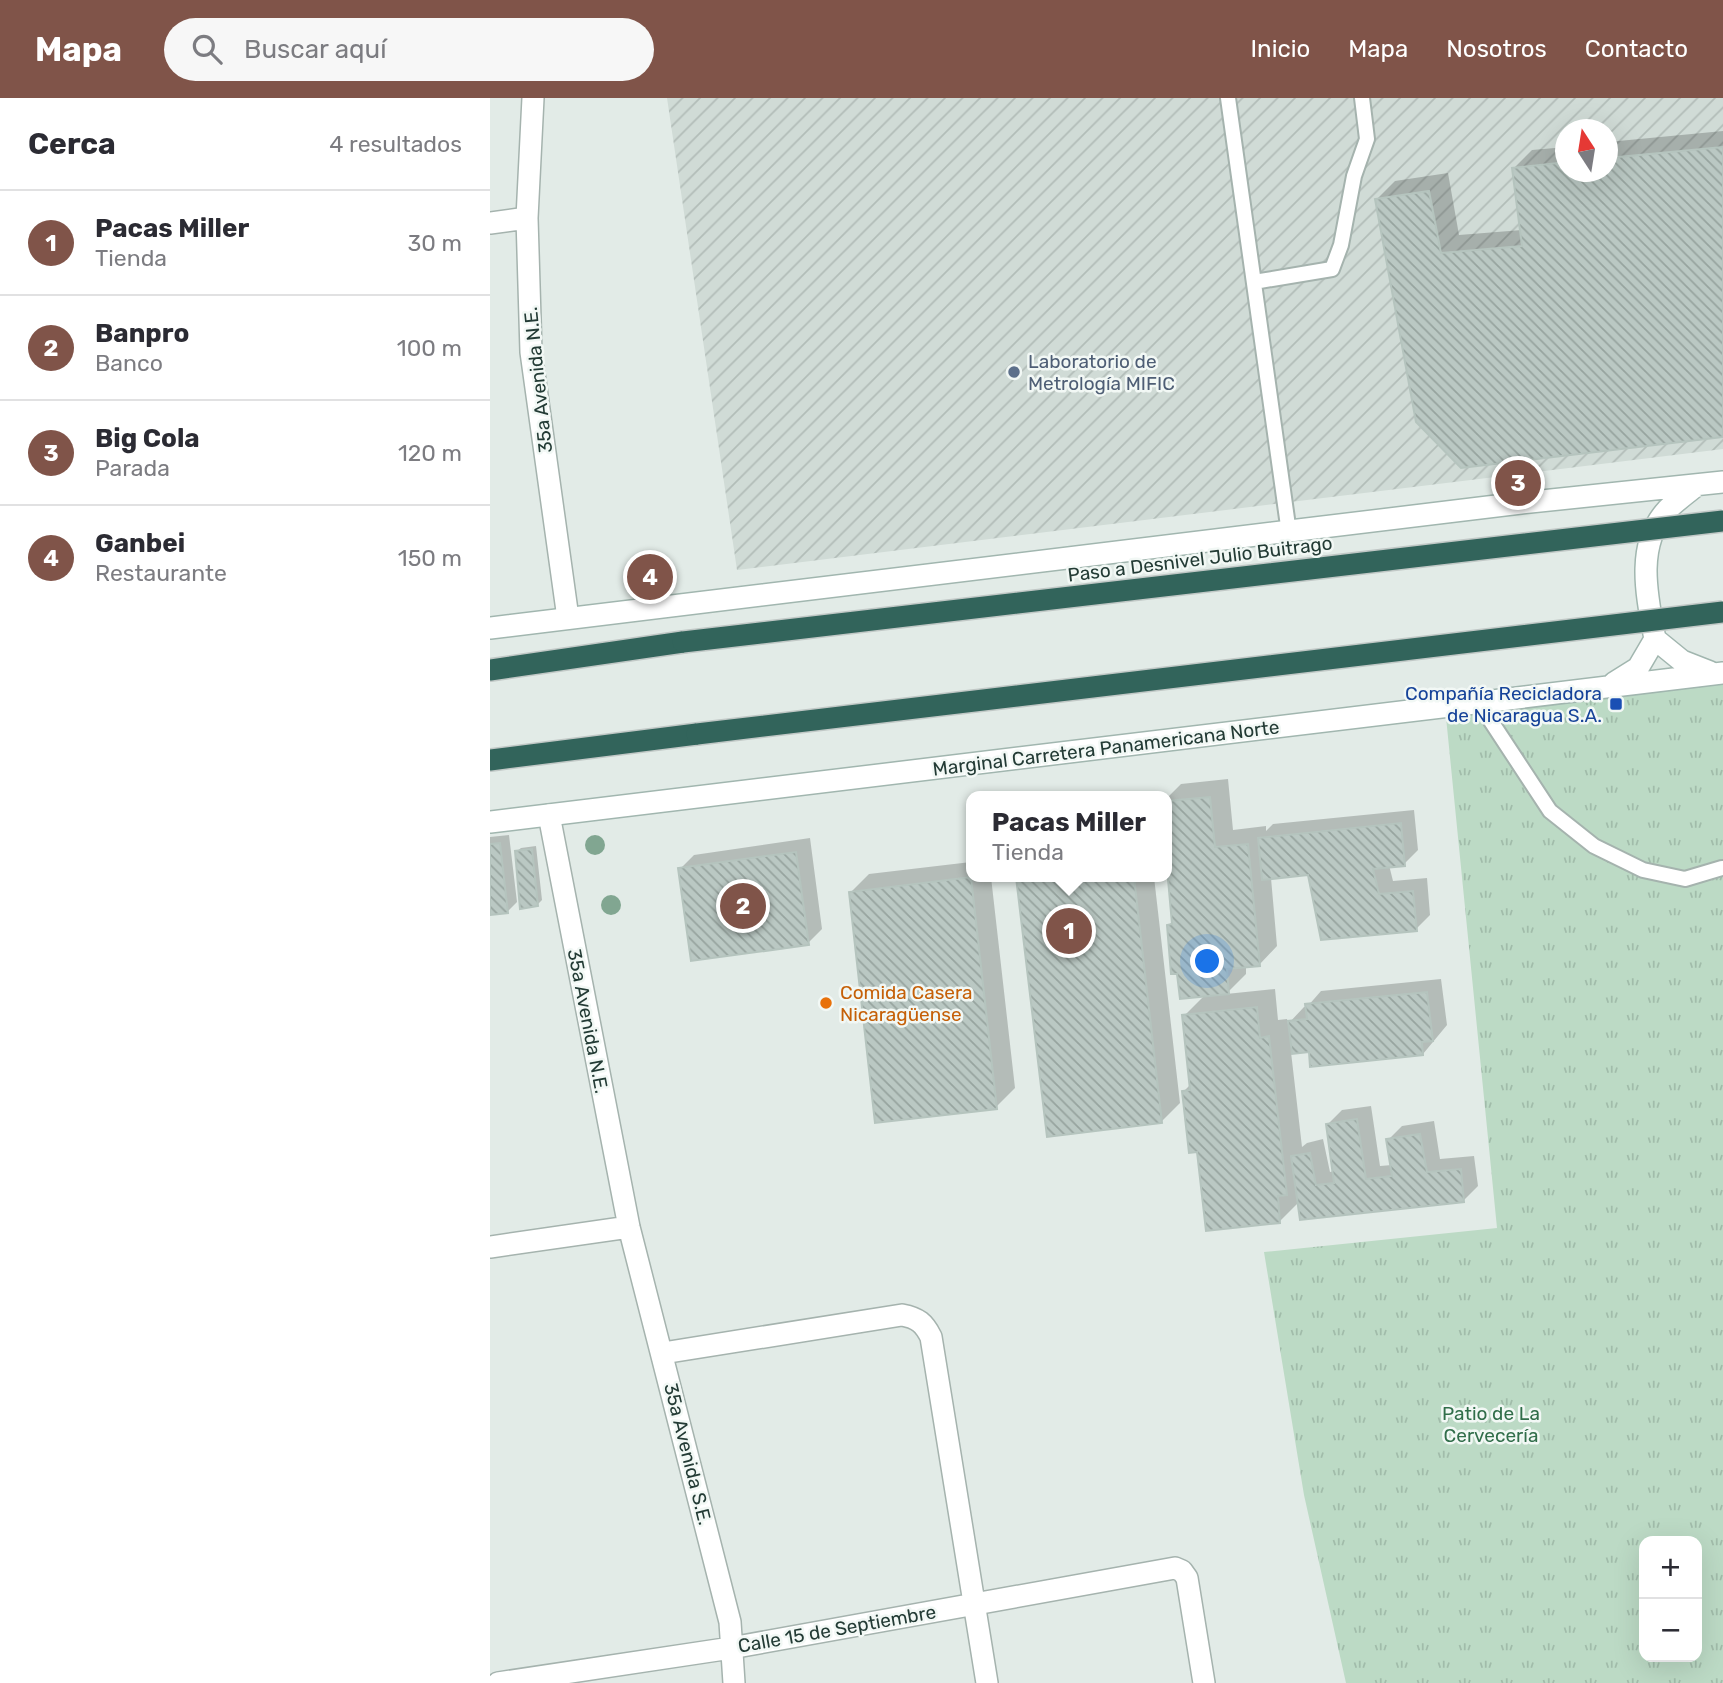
<!DOCTYPE html>
<html lang="es">
<meta charset="utf-8">
<style>
body{margin:0;font-family:Rubik,sans-serif;background:#f7f7f7;color:#2b2b33}
.controls{position:absolute;right:21px;bottom:21px;display:grid;overflow:hidden;border-radius:14px;box-shadow:0 7px 28px #0002}
.controls button{width:63px;height:63px;display:grid;place-items:center;padding:0;border:0;border-bottom:2px solid #e1e1e2;background:#fff;color:#2b2b33;font:35px sans-serif}
.compass{position:absolute;left:1065px;top:21px;width:63px;height:63px;border-radius:50%;background:#fff;box-shadow:0 7px 28px #0002;rotate:348deg}
.you{position:absolute;left:718px;top:864px;width:24px;height:24px;margin:-18px;border:5px solid #fff;border-radius:50%;background:#1a73e8;box-shadow:0 0 0 10px #1a73e833}
.badge{display:grid;place-items:center;width:46px;height:46px;border-radius:50%;background:#805449;color:#fff;font-size:23px;font-weight:700}
.pin{position:absolute;translate:-50% -50%;border:4px solid #fff;box-shadow:0 2px 7px #0006}
.popup{position:absolute;left:476px;top:693px;width:206px;height:91px;box-sizing:border-box;display:grid;place-content:center;border-radius:14px;background:#fff;filter:drop-shadow(0 2px 5px #0005);font-size:23px;white-space:nowrap;color:#7c7c81}
.popup b{font-size:26px;color:#2b2b33}
.popup::after{content:'';position:absolute;left:50%;top:100%;margin-left:-14px;border:14px solid transparent;border-top-color:#fff}
.list{margin:0;padding:0;list-style:none}
h2{display:flex;justify-content:space-between;align-items:center;height:91px;margin:0;padding:0 28px;font-size:30px}
h2 small{font-size:23px;font-weight:400;color:#7c7c81}
.list li{display:grid;grid-template-columns:46px 1fr auto;gap:21px;align-items:center;box-sizing:border-box;height:105px;padding:0 28px;border-top:2px solid #e1e1e2}
.list b{display:block;font-size:26px;white-space:nowrap}
.list p{margin:0;font-size:23px;white-space:nowrap;color:#7c7c81}
.list em{font-size:23px;font-style:normal;color:#7c7c81}
.icon{flex:none;width:38px;height:38px;fill:none;stroke:currentColor;stroke-width:2;stroke-linecap:round;stroke-linejoin:round}
.map{position:relative;flex:none;width:1233px;height:1585px;overflow:hidden}
header{display:flex;align-items:center;gap:42px;box-sizing:border-box;height:98px;padding:0 35px;background:#805449;color:#fff}
header strong{font-size:33px}
nav{display:flex;gap:38px;margin-inline-start:auto;font-size:24px}
.search{width:490px;height:63px;background:#f7f7f7;display:flex;align-items:center;gap:18px;box-sizing:border-box;padding:0 24px;border-radius:38px;color:#7c7c81;font-size:26px}
main{display:flex}
aside{flex:1;background:#fff}
.map>svg:first-child{display:block}
.industrial{fill:url(#industrial-furrows);fill-rule:evenodd}
.grass{fill:url(#grass-tufts);fill-rule:evenodd}
.shadow{fill:#0003}
.building{fill:url(#building-back-hatch);stroke:#b5c4be;stroke-width:2}
.lines{fill:none;stroke-linecap:round;stroke-linejoin:round}
.lane-casing{stroke:#a5b3ae;stroke-width:18}
.street-casing{stroke:#a5b3ae;stroke-width:24}
.secondary-casing{stroke:#a1b6af;stroke-width:24}
.highway-casing{stroke:#c1c8c6;stroke-width:24}
.lane{stroke:#fff;stroke-width:14}
.street{stroke:#fff;stroke-width:21}
.secondary{stroke:#fff;stroke-width:21}
.highway{stroke:#32645b;stroke-width:21}
.highway-bridge-casing{stroke:#c1c8c6;stroke-width:24;stroke-linecap:butt}
.highway-bridge{stroke:#32645b;stroke-width:21}
.tree{fill:#81a691}
.service-dot{fill:#5c6f8a;stroke:#f2f8f5;stroke-width:2.5}
.transit-dot{fill:#1a4fb4;stroke:#f2f8f5;stroke-width:2.5}
.food-dot{fill:#e8710a;stroke:#f2f8f5;stroke-width:2.5}
.labels{text-anchor:middle;dominant-baseline:central;stroke-width:5;stroke-linejoin:round;paint-order:stroke}
.service-label{font-size:19px;fill:#4e5e75;stroke:#f2f8f5;text-anchor:start}
.street-label{font-size:19px;fill:#233b35;stroke:#f2f8f5}
.transit-label{font-size:19px;fill:#164399;stroke:#f2f8f5;text-anchor:end}
.food-label{font-size:19px;fill:#c56008;stroke:#f2f8f5;text-anchor:start}
.park-label{font-size:19px;fill:#316e4a;stroke:#f2f8f5}
</style>
<header>
<strong>Mapa</strong>
<div class="search"><svg class="icon" aria-label="search" viewBox="0 0 24 24"><circle cx="10" cy="10" r="6"/><path d="M15 15l6 6"/></svg>Buscar aquí</div>
<nav><a>Inicio</a><a>Mapa</a><a>Nosotros</a><a>Contacto</a></nav>
</header>
<main>
<aside>
<h2>Cerca<small>4 resultados</small></h2>
<ul class="list">
<li><span class="badge">1</span><div><b>Pacas Miller</b><p>Tienda</p></div><em>30 m</em></li>
<li><span class="badge">2</span><div><b>Banpro</b><p>Banco</p></div><em>100 m</em></li>
<li><span class="badge">3</span><div><b>Big Cola</b><p>Parada</p></div><em>120 m</em></li>
<li><span class="badge">4</span><div><b>Ganbei</b><p>Restaurante</p></div><em>150 m</em></li>
</ul>
</aside>
<div class="map">
<svg width="1233" height="1585" viewBox="0 0 1233 1585">
<defs>
<pattern id="industrial-furrows" width="10" height="10" patternUnits="userSpaceOnUse" patternTransform="scale(1.75)"><rect width="10" height="10" fill="#d0dbd6"/><path d="M-1 1l2-2M0 10L10 0M9 11l2-2" fill="none" stroke="#b2bdb8"/></pattern>
<pattern id="grass-tufts" width="24" height="20" patternUnits="userSpaceOnUse" patternTransform="scale(1.75)"><rect width="24" height="20" fill="#bcdac5"/><path d="M3 7l-1-3M5 7V3M7 7l1-3M15 17l-1-3M17 17v-4M19 17l1-3" fill="none" stroke="#a1bcaa"/></pattern>
<pattern id="building-back-hatch" width="6" height="6" patternUnits="userSpaceOnUse" patternTransform="scale(1.75)"><rect width="6" height="6" fill="#bac8c3"/><path d="M-1 5l2 2M0 0l6 6M5-1l2 2" fill="none" stroke="#97a49f"/></pattern>
</defs>
<rect width="100%" height="100%" fill="#e2ebe7"/>
<path class="industrial" d="M177,0h1056v351l-986,121zM1076,32h42v42h-42z"/>
<path class="grass" d="M1233,575v1010h-377l-42,-188 -40,-243 233,-24 -52,-521zM1154,1443h53v116h-53z"/>
<path class="shadow" d="M1233,33v304l-261,31 -85,-267 18,-18 53,-8 11,62 63,-5 -8,-62 18,-18 34,-3v25h42v-30z
M738,681l5,51 33,-4v5l7,-7 141,-14 4,40 -14,14 -15,1 4,16 34,-3 3,37 -14,14 -106,-56 -39,5 6,68 -18,19 -13,1v8l-20,20 49,-5 3,31 9,-1 1,5 16,-17h3l14,-16 120,-12 6,46 -24,29 -113,-4 -19,2 11,95 5,-4 16,-4 7,33 4,-1 -6,-47 14,-14 29,-4 9,60 12,-1 -4,-25 14,-14 32,-5 6,38 34,-3 4,30 -14,14 -165,2 -19,19 -81,-71 -15,-59 7,-7 -7,-68 21,-21 -36,-70 5,-5 -7,-70v-52l14,-14z
M19,737l8,67 -10,10 -17,1v-76z
M320,740l12,91 -14,14 -128,-74 14,-14z
M46,748l6,54 -5,5 -21,-53 5,-4z
M481,764v15h20l24,211 -19,19 -145,-215 18,-18z
M528,779h136l26,226 -19,19 -113,13z"/>
<path class="building" d="M1233,49v290l-262,31 -45,-46 -41,-223 54,-8 12,62 81,-7 -10,-78 54,-6v10h42v-14z
M720,699l5,50 33,-3 12,122 -33,3 2,25 -49,5 -3,-25h-6l-4,-49 5,-1 -5,-56v-67z
M911,725l4,43 -32,3 6,25 34,-3 4,40 -96,9 -13,-65 -46,5 -4,-42z
M10,745l8,70 -18,2v-71z
M42,751l6,57 -18,3 -5,-58z
M306,754l13,93 -118,16 -13,-93z
M481,779l26,232 -122,14 -26,-231z
M526,779h118l28,246 -115,14z
M937,894l6,49 -11,1 1,13 -113,12 -1,-15 -17,2 -4,-33 19,-2 -2,-15z
M767,909l3,31 9,-2 18,159 -9,1 2,27 -74,8 -9,-79 -8,1 -7,-62 8,-1 -8,-75z
M867,1021l9,60 26,-3 -6,-37 34,-5 7,38 34,-3 3,33 -164,18 -9,-64 19,-3 6,32 18,-2 -8,-59z"/>
<g class="lines">
<g class="lane-casing">
<path id="lane" d="M738,0l61,435
M764,184l78,-13 9,-24 13,-69 13,-37 -5,-41
M989,605l71,108 44,35 49,24 42,9 37,-11"/>
</g>
<g class="street-casing">
<path id="street" d="M43,0l-6,120 4,134 37,266
M0,125l37,-5
M59,717l80,412 101,395 4,61
M0,1149l139,-20
M173,1255l239,-38c16,3 22,8 29,22l56,346
M8,1585l233,-35 444,-80 7,3 5,7 17,105"/>
</g>
<g class="secondary-casing">
<path id="secondary" d="M1207,387c-10,8 -21,16 -30,25 -32,35 -20,87 -12,129l27,22 28,11
M0,530l1031,-125 202,-21
M1124,585l24,-15 17,-29
M0,724l1233,-149"/>
</g>
<g class="highway-casing">
<path id="highway" d="M0,572l193,-28
M0,662l207,-26"/>
</g>
<use href="#lane" class="lane"/>
<use href="#street" class="street"/>
<use href="#secondary" class="secondary"/>
<use href="#highway" class="highway"/>
<g class="highway-bridge-casing">
<path id="highway-bridge" d="M193,544l1040,-121
M207,636l1026,-122"/>
</g>
<use href="#highway-bridge" class="highway-bridge"/>
</g>
<g class="tree">
<circle cx="105" cy="747" r="10"/>
<circle cx="121" cy="807" r="10"/>
</g>
<circle class="service-dot" cx="524" cy="274" r="7"/>
<rect class="transit-dot" x="1119" y="599" width="14" height="14" rx="3.5"/>
<circle class="food-dot" cx="336" cy="905" r="7"/>
<g class="labels">
<g class="service-label">
<text x="538" y="263">Laboratorio de<tspan x="538" dy="22">Metrología MIFIC</tspan></text>
</g>
<g class="street-label">
<text transform="translate(48 282) rotate(-96)">35a Avenida N.E.</text>
<text transform="translate(710 461) rotate(-7)">Paso a Desnivel Julio Buitrago</text>
<text transform="translate(616 650) rotate(-7)">Marginal Carretera Panamericana Norte</text>
<text transform="translate(98 923) rotate(79)">35a Avenida N.E.</text>
<text transform="translate(198 1356) rotate(76)">35a Avenida S.E.</text>
<text transform="translate(347 1531) rotate(-10)">Calle 15 de Septiembre</text>
</g>
<g class="transit-label">
<text x="1112" y="595">Compañía Recicladora<tspan x="1112" dy="22">de Nicaragua S.A.</tspan></text>
</g>
<g class="food-label">
<text x="350" y="894">Comida Casera<tspan x="350" dy="22">Nicaragüense</tspan></text>
</g>
<g class="park-label">
<text x="1001" y="1315">Patio de La<tspan x="1001" dy="22">Cervecería</tspan></text>
</g>
</g>
</svg>
<div class="controls">
<button>+</button>
<button>−</button>
</div>
<svg class="compass" viewBox="-18 -18 36 36"><path d="M0-13l5 13h-10z" fill="#e53935"/><path d="M0 13l5-13h-10z" fill="#7c7c81"/></svg>
<div class="you"></div>
<div class="pin badge" style="left:579px;top:833px">1</div>
<div class="popup"><b>Pacas Miller</b>Tienda</div>
<div class="pin badge" style="left:253px;top:808px">2</div>
<div class="pin badge" style="left:1028px;top:385px">3</div>
<div class="pin badge" style="left:160px;top:479px">4</div>
</div>
</main>
